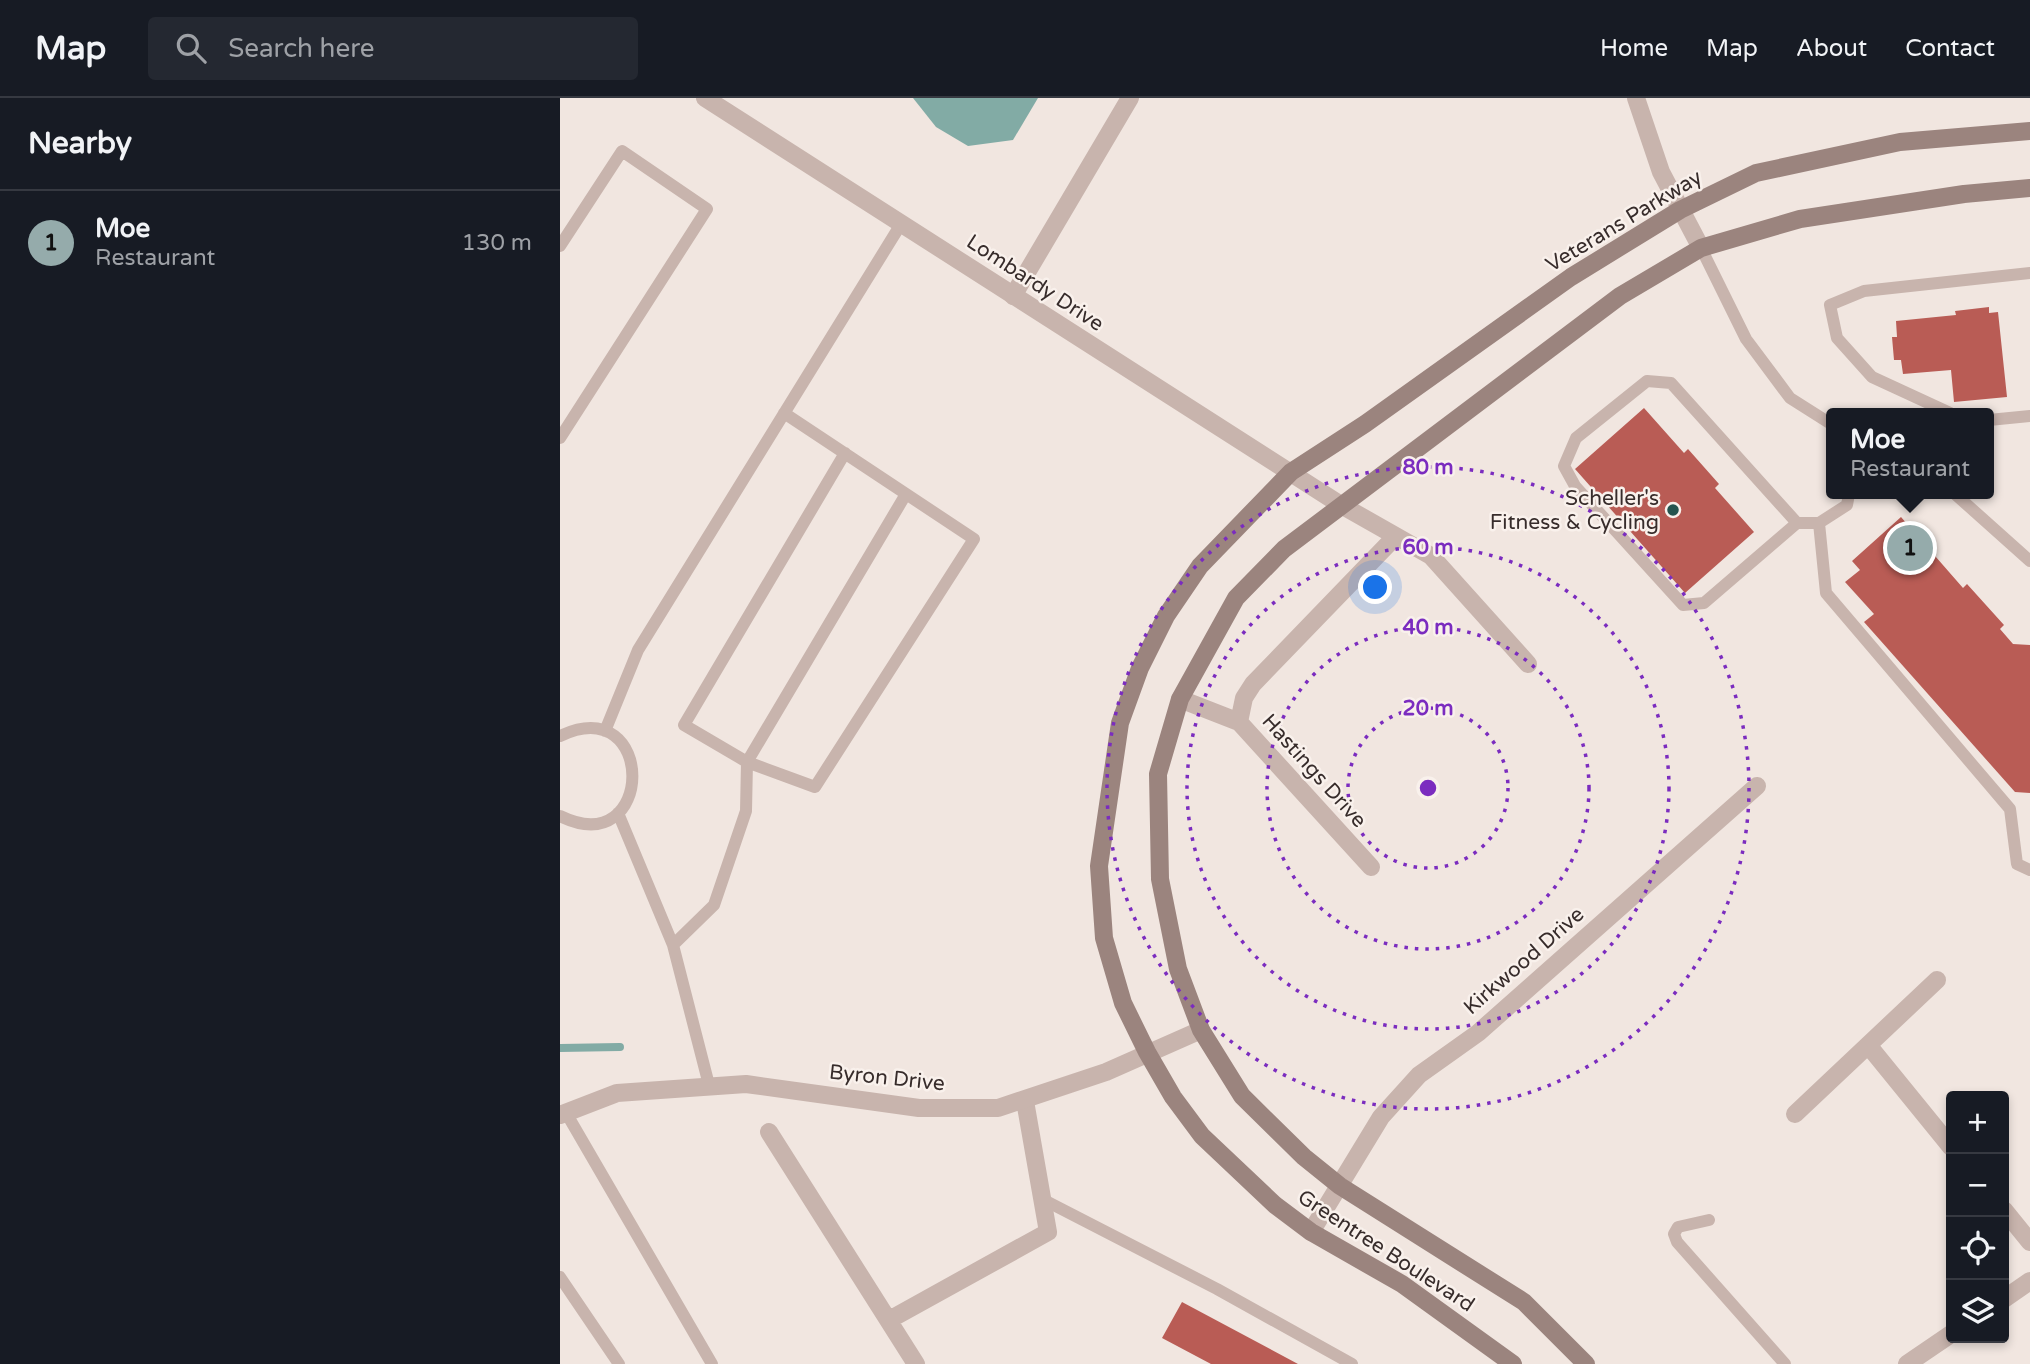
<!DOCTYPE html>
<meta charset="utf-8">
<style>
body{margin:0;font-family:"Varela Round",sans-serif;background:#242831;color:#f1f3f6}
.controls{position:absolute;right:21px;bottom:21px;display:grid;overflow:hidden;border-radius:7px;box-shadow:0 4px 10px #0003}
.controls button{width:63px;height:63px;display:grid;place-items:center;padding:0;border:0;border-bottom:2px solid #363941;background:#171b24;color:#f1f3f6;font:35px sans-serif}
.you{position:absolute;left:816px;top:490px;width:24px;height:24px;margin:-18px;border:5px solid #fff;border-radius:50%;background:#1a73e8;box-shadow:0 0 0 10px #1a73e833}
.badge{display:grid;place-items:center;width:46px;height:46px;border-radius:50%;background:#95abab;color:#111;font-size:23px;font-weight:700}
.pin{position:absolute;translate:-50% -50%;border:4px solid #fff;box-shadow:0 2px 7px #0006}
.popup{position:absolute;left:1266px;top:310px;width:168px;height:91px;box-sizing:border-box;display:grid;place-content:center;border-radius:7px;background:#171b24;filter:drop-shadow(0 2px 5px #0005);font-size:23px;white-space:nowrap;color:#9ea1a6}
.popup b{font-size:26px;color:#f1f3f6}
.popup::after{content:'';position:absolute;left:50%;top:100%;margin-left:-14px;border:14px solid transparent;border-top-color:#171b24}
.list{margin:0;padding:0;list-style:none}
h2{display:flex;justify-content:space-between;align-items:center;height:91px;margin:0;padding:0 28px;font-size:30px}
h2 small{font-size:23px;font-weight:400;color:#9ea1a6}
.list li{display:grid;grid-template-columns:46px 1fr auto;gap:21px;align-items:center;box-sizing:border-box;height:105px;padding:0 28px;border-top:2px solid #363941}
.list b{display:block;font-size:26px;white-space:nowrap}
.list p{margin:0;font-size:23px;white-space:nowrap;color:#9ea1a6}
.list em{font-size:23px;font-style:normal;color:#9ea1a6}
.icon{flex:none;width:38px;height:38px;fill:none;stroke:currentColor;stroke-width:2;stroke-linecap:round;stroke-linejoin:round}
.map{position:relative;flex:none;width:1470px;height:1266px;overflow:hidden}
header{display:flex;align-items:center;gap:42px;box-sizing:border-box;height:98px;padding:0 35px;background:#171b24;border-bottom:2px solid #363941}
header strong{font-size:33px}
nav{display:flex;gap:38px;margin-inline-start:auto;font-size:24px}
.search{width:490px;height:63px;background:#242831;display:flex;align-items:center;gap:18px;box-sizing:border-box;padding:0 24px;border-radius:7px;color:#9ea1a6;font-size:26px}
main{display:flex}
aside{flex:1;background:#171b24}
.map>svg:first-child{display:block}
.water{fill:#82aba5}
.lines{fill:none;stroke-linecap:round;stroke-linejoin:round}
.stream{stroke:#82aba5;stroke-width:8}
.building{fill:#b95c55}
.service{stroke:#c8b4ad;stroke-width:12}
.minor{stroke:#c8b4ad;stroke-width:18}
.tertiary{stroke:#c8b4ad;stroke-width:18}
.secondary{stroke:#9b847e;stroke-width:18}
.ring{fill:none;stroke:#7b2cbf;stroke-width:3.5;stroke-dasharray:3.5 7}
.poi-dot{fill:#24544f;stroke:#f9f1ec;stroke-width:2.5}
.labels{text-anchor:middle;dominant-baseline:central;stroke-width:5;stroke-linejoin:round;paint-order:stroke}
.street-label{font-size:21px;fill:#372c2b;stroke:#f9f1ec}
.poi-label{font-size:21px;fill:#372c2b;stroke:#f9f1ec;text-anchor:end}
.centre{fill:#7b2cbf;stroke:#f9f1ec;stroke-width:3.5}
.ring-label{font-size:21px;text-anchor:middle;font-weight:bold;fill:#7b2cbf;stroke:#f9f1ec;stroke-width:5;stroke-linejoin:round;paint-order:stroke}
</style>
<header>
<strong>Map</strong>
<div class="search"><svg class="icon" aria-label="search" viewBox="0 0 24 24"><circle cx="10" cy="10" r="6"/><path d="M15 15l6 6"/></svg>Search here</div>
<nav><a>Home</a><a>Map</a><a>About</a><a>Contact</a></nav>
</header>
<main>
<aside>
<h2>Nearby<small></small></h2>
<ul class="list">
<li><span class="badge">1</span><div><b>Moe</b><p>Restaurant</p></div><em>130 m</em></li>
</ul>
</aside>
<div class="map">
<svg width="1470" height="1266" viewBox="0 0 1470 1266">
<rect width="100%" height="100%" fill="#f1e6e0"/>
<path class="water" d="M353,0h125l-25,42 -45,6 -32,-19z"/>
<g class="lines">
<path class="stream" d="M0,950l60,-1"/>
</g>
<path class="building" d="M1429,209v6l9,-1 9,85 -53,5 -3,-32 -48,4 -2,-14h-7l-2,-23h5l-1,-16 60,-6 -1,-4z
M1084,310l40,45 4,-4 31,35 -4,4 39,44 -69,61 -110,-124z
M1341,419l62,71 4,-4 37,41 -4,4 13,15 17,1v148l-15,-1 -151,-170 10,-8 -29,-32 15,-12 -8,-9z
M622,1204l116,62h-87l-49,-26z"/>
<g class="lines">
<path class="service" d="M0,148l62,-95 85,58 -147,229
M1141,150l45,91 44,59 41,26
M1390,315l-78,-36 -35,-39 -7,-33 34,-14 166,-18
M1429,322l41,-4
M285,355l-161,272 63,37 159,-268
M1395,396l75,67
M1237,425l-93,80 -21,2 -108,-119 -11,-20 12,-28 71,-57 24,2 126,140h22l28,-18 2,-11
M1259,425l7,70 184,216 7,55 13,6
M45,633l33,-81 263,-426
M0,638c97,-46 96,127 0,80
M58,715l55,132 36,140
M113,847l41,-40 32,-94 1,-49 68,25 159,-248 -190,-126
M5,1013l147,253
M482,1101l175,90 135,75
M1149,1122l-31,7 -4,7 3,8 108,122
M0,1179l59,87"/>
<path class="minor" d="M1076,0l25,74 40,76
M453,198l117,-198
M781,407l90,51 97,108
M620,601l59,23 132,145
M679,624l5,-24 9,-14 142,-147
M1308,947l83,102
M1235,1016l142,-134
M209,1034l147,232
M1444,1112l26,32
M751,1134l70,-115 38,-42 59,-42 279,-247
M1444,1201l26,-18
M329,1222l159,-88 -23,-131
M1347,1266l44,-30"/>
<path class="tertiary" d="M145,0l636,407
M0,1017l57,-22 129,-9 173,24h79l108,-36 95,-42"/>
<path class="secondary" d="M953,1266l-111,-80 -91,-52 -36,-27 -73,-69 -29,-39 -26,-45 -24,-49 -19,-65 -5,-72 21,-143 20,-55 26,-52 34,-50 91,-94 74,-48 206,-147 109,-67 76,-37 144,-31 130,-11
M1026,1266l-62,-62 -184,-116 -36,-29 -62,-61 -41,-66 -23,-61 -18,-90 -2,-105 22,-75 56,-101 48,-49 336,-253 81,-48 99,-29 164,-25 66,-6"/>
</g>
<g class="ring">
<circle cx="868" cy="690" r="80"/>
<circle cx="868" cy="690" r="161"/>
<circle cx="868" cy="690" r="241"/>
<circle cx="868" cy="690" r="321"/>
</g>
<circle class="poi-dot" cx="1113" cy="412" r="7"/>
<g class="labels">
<g class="street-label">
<text transform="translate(1064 123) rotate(-31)">Veterans Parkway</text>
<text transform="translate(475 185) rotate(33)">Lombardy Drive</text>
<text transform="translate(754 673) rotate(48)">Hastings Drive</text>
<text transform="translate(964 863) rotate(-41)">Kirkwood Drive</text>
<text transform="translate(327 980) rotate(6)">Byron Drive</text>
<text transform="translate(826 1153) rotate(33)">Greentree Boulevard</text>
</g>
<g class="poi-label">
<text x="1099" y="400">Scheller's<tspan x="1099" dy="24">Fitness &amp; Cycling</tspan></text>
</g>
</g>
<circle cx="868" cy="690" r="10" class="centre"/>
<g class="ring-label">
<text x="868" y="376">80 m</text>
<text x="868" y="456">60 m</text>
<text x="868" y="536">40 m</text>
<text x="868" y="617">20 m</text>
</g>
</svg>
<div class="controls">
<button>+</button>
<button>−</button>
<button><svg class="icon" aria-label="locate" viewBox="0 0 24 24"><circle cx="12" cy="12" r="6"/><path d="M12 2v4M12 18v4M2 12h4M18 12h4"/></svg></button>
<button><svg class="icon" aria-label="layers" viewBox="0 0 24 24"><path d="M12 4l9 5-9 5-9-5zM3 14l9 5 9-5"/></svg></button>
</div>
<div class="you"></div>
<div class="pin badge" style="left:1350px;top:450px">1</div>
<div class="popup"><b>Moe</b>Restaurant</div>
</div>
</main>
